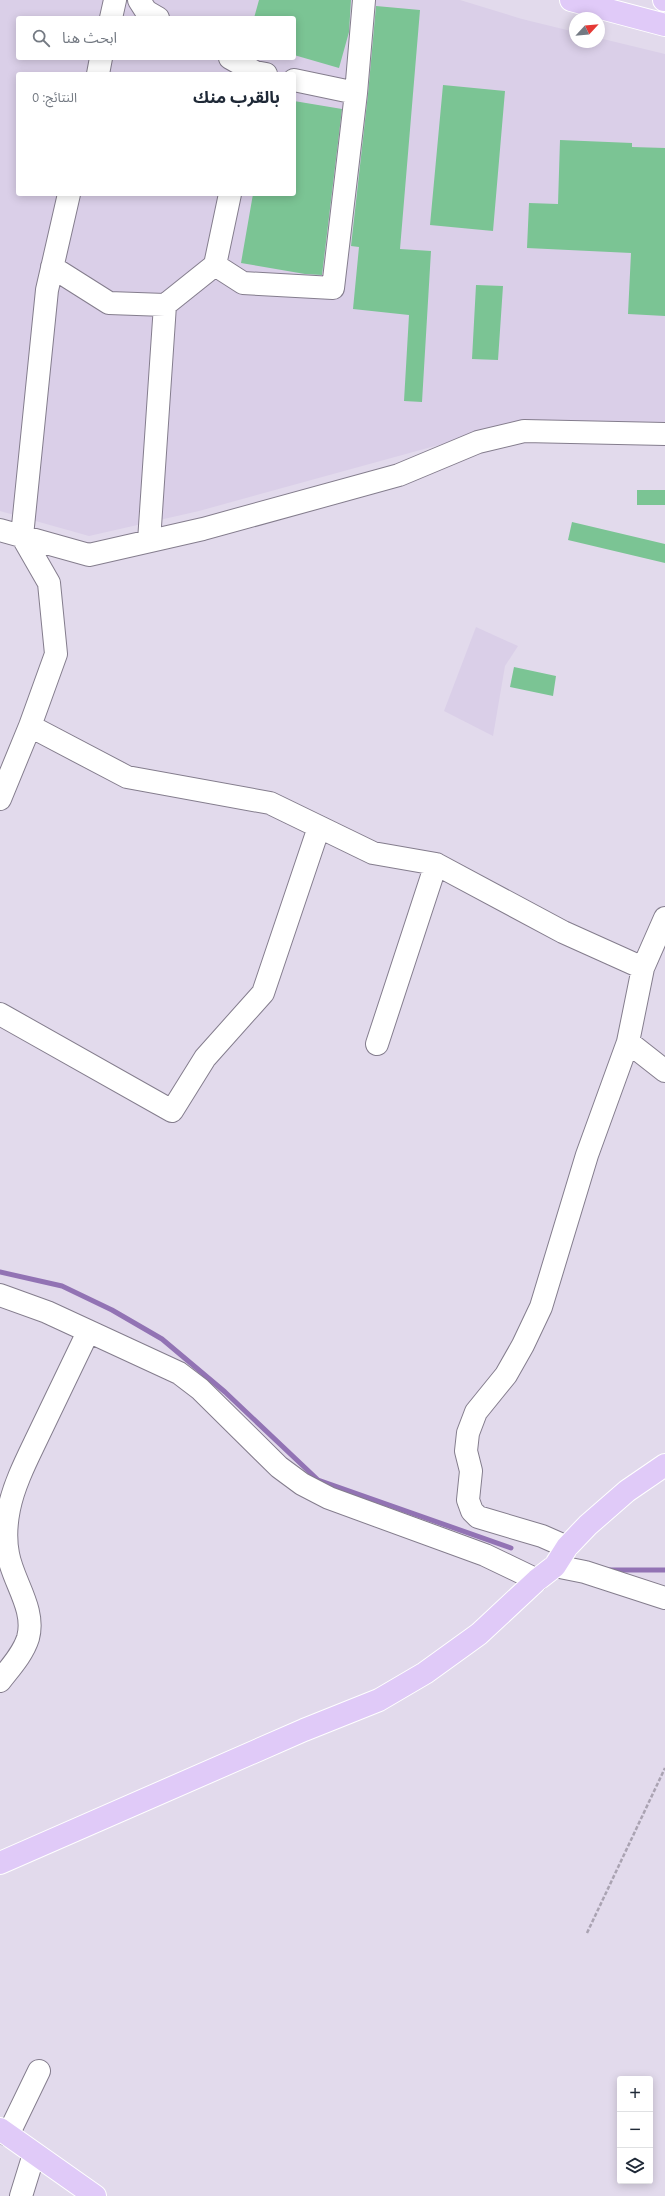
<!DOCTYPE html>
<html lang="ar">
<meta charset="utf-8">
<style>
body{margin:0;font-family:Ubuntu,"Noto Sans Arabic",sans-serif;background:#f2f2f3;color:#1f2937;direction:rtl}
.controls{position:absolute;right:12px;bottom:12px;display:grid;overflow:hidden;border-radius:4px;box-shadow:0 2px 10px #0003}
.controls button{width:36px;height:36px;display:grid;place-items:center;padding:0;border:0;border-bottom:1px solid #e0e1e3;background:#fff;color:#1f2937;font:20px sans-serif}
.compass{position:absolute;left:569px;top:12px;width:36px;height:36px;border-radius:50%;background:#fff;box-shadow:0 2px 10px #0003;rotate:64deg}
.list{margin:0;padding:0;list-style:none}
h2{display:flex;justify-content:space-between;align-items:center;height:52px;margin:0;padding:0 16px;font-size:17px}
h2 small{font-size:13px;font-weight:400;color:#747a83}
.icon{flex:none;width:22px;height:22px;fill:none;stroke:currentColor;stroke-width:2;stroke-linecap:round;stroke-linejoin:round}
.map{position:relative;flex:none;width:665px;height:2196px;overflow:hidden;direction:ltr}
.search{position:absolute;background:#fff;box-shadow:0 2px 10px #0003;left:16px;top:16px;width:280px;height:44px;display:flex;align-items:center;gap:10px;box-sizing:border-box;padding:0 14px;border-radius:4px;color:#747a83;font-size:15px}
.panel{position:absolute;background:#fff;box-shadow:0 2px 10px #0003;left:16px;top:72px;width:280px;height:124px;border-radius:4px;direction:rtl}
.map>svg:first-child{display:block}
.built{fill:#dacfe8;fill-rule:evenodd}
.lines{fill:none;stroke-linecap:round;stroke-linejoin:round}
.stream{stroke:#9273b4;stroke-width:5}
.building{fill:#7bc494}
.minor-casing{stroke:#847d8d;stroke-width:24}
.major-casing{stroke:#fff;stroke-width:24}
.path{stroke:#aaa3b2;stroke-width:2.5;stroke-dasharray:4 2;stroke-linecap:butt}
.minor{stroke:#fff;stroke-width:22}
.major{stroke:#e0caf8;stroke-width:22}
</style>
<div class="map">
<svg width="665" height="2196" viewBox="0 0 665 2196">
<rect width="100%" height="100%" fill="#e2daec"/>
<path class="built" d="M0,0h460l62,19 53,13v10h24v-4l66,16v371l-151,-3 -39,13 -276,76 -110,25 -89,-25zM18,18h276v40h-276zM18,74h276v120h-276z
M476,627l42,19 -13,20 -12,70 -49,-25z"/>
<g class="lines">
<path class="stream" d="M0,1272l62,14 50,24 50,29 63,53 93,88 193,68
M609,1570h56"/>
</g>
<path class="building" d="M259,0h92l-2,32 -10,36 -45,-13v-37h-40z
M376,6l44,4 -20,239 31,2 -9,151 -18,-1 5,-86 -56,-6 6,-62 -8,-1 17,-152z
M443,85l62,6 -12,140 -63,-6z
M294,101l48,8 -20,166 -17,-1 -64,-11 12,-69h41z
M560,140l72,3v4l33,1v168l-37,-2 3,-61 -104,-5 2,-45 29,1z
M476,285l27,1 -5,74 -26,-1z
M637,490h28v15h-28z
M572,522l93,22v19l-97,-23z
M514,667l42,9 -3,20 -43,-9z"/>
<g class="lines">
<g class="minor-casing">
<path id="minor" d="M139,0l7,11 12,7
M111,18l4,-18
M230,58l25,14 11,2
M98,74l3,-16
M294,80l62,13 8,-93
M215,265l28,18 90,5 23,-195
M52,267l57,36 56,2
M0,530l89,25 114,-26 196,-54 79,-33 46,-11 141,3
M149,541l16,-236 50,-40 15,-71
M30,726l97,51 143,26 103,50 63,11 127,68 80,36
M0,799l30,-73 26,-72 -7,-71 -27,-47 25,-246 22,-96
M0,1014l172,97 33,-53 58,-65 56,-166
M628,1042l37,29
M377,1044l59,-180
M0,1295l47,17 132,61 21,16 79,78 23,17 27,14 156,57 52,25
M567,1547l-25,-11 -64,-19 -6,-6 -4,-11 3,-29 -5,-20 2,-18 8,-21 30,-37 17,-30 18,-38 46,-152 41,-113 15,-74 22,-50
M555,1566l30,6 80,26
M0,1681c10,-13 23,-27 28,-43 8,-29 -15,-56 -20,-84 -3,-15 -2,-30 1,-45 5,-25 18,-50 29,-73 17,-35 33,-69 50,-104
M8,2135l31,-64
M21,2196l13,-42"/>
</g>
<g class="major-casing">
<path id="major" d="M571,0l94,25
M664,0h1
M0,1863l304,-133 75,-30 46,-27 54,-39 58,-54 18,-14 12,-19 21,-22 39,-34 38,-26
M0,2129l95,67"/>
</g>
<path class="path" d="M587,1933l78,-165"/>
<use href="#minor" class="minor"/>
<use href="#major" class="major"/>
</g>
</svg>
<div class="controls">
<button>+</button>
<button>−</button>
<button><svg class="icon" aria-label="layers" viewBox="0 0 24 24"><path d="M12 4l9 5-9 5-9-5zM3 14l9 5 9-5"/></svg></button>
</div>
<svg class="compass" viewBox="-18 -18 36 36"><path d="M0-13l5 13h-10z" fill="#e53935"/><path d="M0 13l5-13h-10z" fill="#747a83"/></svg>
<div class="search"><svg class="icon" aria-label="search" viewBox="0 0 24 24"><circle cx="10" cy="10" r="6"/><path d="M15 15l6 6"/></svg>ابحث هنا</div>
<section class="panel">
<h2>بالقرب منك<small>النتائج: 0</small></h2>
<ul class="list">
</ul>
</section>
</div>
